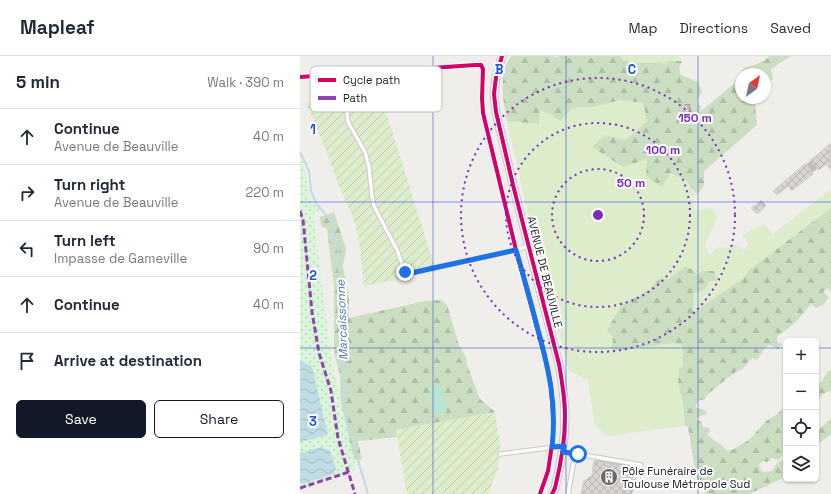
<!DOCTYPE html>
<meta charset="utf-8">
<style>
body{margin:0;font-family:"Space Grotesk",sans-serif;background:#f2f2f3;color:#1f2937}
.controls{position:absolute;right:12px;bottom:12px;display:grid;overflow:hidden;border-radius:6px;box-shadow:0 1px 3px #0004}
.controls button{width:36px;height:36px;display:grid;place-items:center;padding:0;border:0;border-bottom:1px solid #e0e1e3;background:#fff;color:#1f2937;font:20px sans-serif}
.compass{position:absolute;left:435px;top:12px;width:36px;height:36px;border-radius:50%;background:#fff;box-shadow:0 1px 3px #0004;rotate:33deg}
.stop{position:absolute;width:12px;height:12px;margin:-9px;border:3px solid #1a73e8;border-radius:50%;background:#fff}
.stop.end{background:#1a73e8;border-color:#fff;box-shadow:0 1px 4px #0008}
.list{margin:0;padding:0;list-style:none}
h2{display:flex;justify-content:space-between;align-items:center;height:52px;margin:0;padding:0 16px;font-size:17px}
h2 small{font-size:13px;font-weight:400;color:#747a83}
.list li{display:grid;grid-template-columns:26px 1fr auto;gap:12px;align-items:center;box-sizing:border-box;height:56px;padding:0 16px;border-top:1px solid #e0e1e3}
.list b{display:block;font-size:15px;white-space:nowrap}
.list p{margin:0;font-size:13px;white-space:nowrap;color:#747a83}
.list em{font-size:13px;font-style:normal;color:#747a83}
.actions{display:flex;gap:8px;padding:12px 16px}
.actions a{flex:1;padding:9px 0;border:1px solid #111827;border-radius:6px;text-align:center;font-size:14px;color:#111827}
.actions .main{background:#111827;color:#fff}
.icon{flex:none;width:22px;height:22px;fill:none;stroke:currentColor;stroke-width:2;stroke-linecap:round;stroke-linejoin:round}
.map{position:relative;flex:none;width:531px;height:438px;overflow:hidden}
header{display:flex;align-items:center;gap:24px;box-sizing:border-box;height:56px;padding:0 20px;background:#fff;border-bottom:1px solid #e0e1e3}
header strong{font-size:19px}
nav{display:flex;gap:22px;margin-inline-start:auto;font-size:14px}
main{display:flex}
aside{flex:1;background:#fff}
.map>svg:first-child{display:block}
.grass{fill:#ddeccb}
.forest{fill:url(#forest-firs)}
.park{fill:url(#park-dots)}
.garden{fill:url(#garden-furrows)}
.pitch{fill:#b7e6d2}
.water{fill:url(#water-waves)}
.shadow{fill:#0003}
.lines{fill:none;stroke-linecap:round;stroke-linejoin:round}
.stream{stroke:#bfdbe3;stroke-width:2}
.building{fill:url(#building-cross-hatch);stroke:#d3d0cc}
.service-casing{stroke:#c9c8c7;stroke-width:5.5}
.minor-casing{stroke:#c9c8c7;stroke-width:9}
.service{stroke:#fdfcfc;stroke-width:3.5}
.minor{stroke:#fdfcfc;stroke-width:7}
.quiet{stroke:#8e44ad;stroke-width:3;stroke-dasharray:6 3;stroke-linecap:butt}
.cycleway-casing{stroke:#fff;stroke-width:6}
.cycleway{stroke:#d6006c;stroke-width:4}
.route{stroke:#1a73e8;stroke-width:5}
.grid{fill:none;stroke:#1d4ed8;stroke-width:1;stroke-opacity:0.55}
.ring{fill:none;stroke:#7b2cbf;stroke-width:2;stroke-dasharray:2 4}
.labels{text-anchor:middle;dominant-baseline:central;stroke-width:4;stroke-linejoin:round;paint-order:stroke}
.street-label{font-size:11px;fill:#222;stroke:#fff}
.poi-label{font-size:11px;fill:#222;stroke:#fff;text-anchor:start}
.water-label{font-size:12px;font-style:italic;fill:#4a7aab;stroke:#fff}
.key{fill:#fff;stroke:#bdbdbd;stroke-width:1}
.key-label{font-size:11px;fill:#222}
.grid-label{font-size:13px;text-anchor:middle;font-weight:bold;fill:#1d4ed8;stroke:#fff;stroke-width:4;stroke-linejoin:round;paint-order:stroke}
.centre{fill:#7b2cbf;stroke:#fff;stroke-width:2}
.ring-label{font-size:12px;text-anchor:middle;font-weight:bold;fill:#7b2cbf;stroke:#fff;stroke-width:4;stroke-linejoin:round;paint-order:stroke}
</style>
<header>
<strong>Mapleaf</strong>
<nav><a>Map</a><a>Directions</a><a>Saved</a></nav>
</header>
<main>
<aside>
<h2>5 min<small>Walk · 390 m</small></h2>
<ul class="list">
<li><svg class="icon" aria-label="ahead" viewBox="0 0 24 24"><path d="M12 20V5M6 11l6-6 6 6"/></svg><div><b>Continue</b><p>Avenue de Beauville</p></div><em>40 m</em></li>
<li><svg class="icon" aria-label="right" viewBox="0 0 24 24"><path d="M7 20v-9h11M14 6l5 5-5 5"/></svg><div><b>Turn right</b><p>Avenue de Beauville</p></div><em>220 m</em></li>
<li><svg class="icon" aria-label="left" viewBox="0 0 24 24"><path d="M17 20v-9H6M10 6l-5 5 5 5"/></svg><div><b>Turn left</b><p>Impasse de Gameville</p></div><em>90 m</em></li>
<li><svg class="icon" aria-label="ahead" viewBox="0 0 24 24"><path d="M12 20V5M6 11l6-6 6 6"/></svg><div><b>Continue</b></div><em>40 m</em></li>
<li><svg class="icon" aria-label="arrive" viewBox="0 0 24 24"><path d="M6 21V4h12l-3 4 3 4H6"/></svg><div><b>Arrive at destination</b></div></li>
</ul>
<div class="actions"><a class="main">Save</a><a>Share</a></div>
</aside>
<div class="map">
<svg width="531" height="438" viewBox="0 0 531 438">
<defs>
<pattern id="forest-firs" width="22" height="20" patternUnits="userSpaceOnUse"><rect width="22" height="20" fill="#cbdec1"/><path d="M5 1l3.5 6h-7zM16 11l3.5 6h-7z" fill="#aebea6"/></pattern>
<pattern id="park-dots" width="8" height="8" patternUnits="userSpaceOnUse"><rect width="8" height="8" fill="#daf5da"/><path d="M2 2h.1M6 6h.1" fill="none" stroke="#bbd2bb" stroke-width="1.8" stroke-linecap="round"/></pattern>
<pattern id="garden-furrows" width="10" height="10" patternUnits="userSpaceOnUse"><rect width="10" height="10" fill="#ddeccb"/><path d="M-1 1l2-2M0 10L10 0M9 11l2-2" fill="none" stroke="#bdcaae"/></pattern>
<pattern id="water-waves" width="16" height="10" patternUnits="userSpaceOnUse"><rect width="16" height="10" fill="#bfdbe3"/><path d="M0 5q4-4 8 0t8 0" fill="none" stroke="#a4bcc2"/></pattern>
<pattern id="building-cross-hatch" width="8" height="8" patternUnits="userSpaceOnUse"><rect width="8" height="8" fill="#d7d4d2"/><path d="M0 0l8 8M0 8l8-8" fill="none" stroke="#b8b6b4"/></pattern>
</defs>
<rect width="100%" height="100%" fill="#f0eeeb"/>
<path class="grass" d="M320,0h59l3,5h-13l-4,4 -3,-2h-25l-14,-3z
M320,44l23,3 4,19 -22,18 -20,-5 42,24 15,28 9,-14 16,8 3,6 8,7 -7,4 3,13 14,-4 10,9 -13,29 4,10 10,-8 10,1 5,-4 11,7 3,-8 -6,-8 22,-11 9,10 58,-45v19l-82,63 -4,6 -52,37 1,-21 10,-3 4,-7 3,-2 -14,-6 -4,-5 -7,-4 -19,13 -7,-1 -11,13 -27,13 50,39 10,2 1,21 -5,18 5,17 2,25 -79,10 -11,-11 -7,-45 -19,-9 -39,-148 -23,-102 32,3 1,-14 12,5 8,6 12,-13 22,-1z"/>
<path class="forest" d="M212,0h37l9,1 1,-1h61l3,4 14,3h25l3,2 3,-4h14l-3,7 2,7 17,7 4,10 -4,7 -1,5 4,2 -1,6 36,-30 8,-14 13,-4 11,-6v-2h23l-20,13 2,10 -8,7v-12h-24v24h11l3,7 2,20 -53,46v14l-6,9 -8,-7 -3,-6 -16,-8 -9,14 -16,-11 1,-17 -24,8 -31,-20 13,-12 20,5 22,-18 -4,-19 -23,-3 -26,7 -22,1 -12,13 -8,-6 -12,-5 -1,14 -32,-3c-4,-17 -9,-54 5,-65z
M531,152v84l-3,-4 -5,4 6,5 -6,8 -7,3 -5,-4 -15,18 -19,15v5l4,2 -2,5h-2l-7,-4 -5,3 -8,12 -4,-2 -4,3 -6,8 -9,4 -26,21 -4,6h-5l-4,7 11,4 1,3 -7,2 -5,3 6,3 2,5 6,1 1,3 -3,4 14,10 7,6 6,-2 16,-10 16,-18 10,-6 10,-9v46h-2l-5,8 -7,-2 -5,4 -4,-1 -5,4 5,7 9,-1 4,-7 10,-7v17l-5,5 -32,15h-43l-6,-8 -4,-11 -8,-48 -3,-1 -2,-25 -5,-17 1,-16 4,-2 -1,-21 -10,-2 -60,8 1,-14 -6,-6 15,-27 26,-13 12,-13 8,1 18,-13 7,4 4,5 6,-4h11l3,9 -9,2c-1,8 -7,9 -14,11l-1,20 52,-36 3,-6z
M34,156l12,37 -3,18 6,31v20l76,-17 16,-1 6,5 12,40 7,13 1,7 13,34 15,13 -99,18 1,7 -39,4 4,19 -10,-1 -11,-44 -1,-40 -6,-22v-66l-7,-58 -6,-3 -1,-9z
M531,314v21l-5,1 -10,8v-15l5,-3 7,-11z
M531,363v15l-15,12v-15z"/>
<path class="park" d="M0,100l4,10 6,33 9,11 -6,4 18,144 25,111 -56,21z"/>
<path class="garden" d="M77,35l8,18 51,162 -72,15 -5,-47 -7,-24 -14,-32 -11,-30 -21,-50z
M195,356l5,33 -2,24 -10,25h-81l-11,-64z"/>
<path class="pitch" d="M141,330l6,26 -12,2 -5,-26z"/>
<path class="water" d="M0,304l12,7 16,68 -28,7z
M21,391l9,3 6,19 -3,5 -30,10 -3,-1v-30z"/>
<path class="shadow" d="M385,48h5l1,14 -3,3 -6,-14z
M531,88v25l-5,-6 -8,5 -6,5 -38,18z
M461,144l5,5 -2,3 -9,-2z
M300,400l38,7 -1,9 -5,4h-1l-1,5 5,1 -3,12h-50l3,-13 5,-5h2l3,-15z"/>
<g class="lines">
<path class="stream" d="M0,96l9,19 2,20 5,12 14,17 8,25 1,33 7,141 22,75"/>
</g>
<path class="building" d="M381,50h7l1,15 -7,1z
M531,87v27l-5,-6 -7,6 -8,-10z
M506,107l7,11 -21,17 -4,-5 -11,9 -4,-4z
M459,146l5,6 -7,6 -6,-6z
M294,405l40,7 -2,10 -5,-1 -1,9 4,1 -1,7h-48l3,-14 7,1z"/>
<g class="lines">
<g class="service-casing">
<path id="service" d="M47,56l1,10 17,30 4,15 3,29 2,10 23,44 8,22 6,1 105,-23 12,-4
M263,396l15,2 -5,11 -5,29
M200,398l64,-8
M278,398l63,11 -4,18 -7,-2"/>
</g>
<g class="minor-casing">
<path id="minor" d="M202,0l-6,21 -2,17 2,18 17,73 46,179c3,17 6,35 6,53 0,24 -4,47 -10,71l-3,6"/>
</g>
<use href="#service" class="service"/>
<use href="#minor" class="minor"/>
<path class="quiet" d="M0,155l3,9 9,92 7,41 12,38 7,47 17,56
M0,432l49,-16"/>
<g class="cycleway-casing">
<path id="cycleway" d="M202,0l-6,21 -2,17 2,18 17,73 46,179c3,17 6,35 6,53 0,24 -4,47 -10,71l-3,6
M181,9l2,4 -1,29 1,15 33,137 31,115 4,21 2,29v23l-5,33 -8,23
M0,21l175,-12h6"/>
</g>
<use href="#cycleway" class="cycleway"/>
</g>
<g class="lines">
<path class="route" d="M105,216l6,1 105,-23c8,27 15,53 22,80 11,40 19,76 14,117l12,-1 -1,6 15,2"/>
</g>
<path class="grid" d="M133,0v438M266,0v438M398,0v438M0,146h531M0,292h486M516,292h15"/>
<g class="ring">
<circle cx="298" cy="159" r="46"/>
<circle cx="298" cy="159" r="92"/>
<circle cx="298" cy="159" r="137"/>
</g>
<defs>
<g id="building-disc" transform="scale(0.9)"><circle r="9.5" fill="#6a6968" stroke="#fff"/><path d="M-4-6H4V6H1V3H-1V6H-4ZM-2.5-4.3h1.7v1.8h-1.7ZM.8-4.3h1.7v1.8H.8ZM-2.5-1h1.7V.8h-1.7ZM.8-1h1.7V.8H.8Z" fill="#fff"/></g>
</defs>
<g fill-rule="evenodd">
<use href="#building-disc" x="309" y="421"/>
</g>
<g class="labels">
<g class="street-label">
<text transform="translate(245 216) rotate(76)">AVENUE DE BEAUVILLE</text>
</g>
<g class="poi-label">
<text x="322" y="415">Pôle Funéraire de<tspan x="322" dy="13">Toulouse Métropole Sud</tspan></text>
</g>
<g class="water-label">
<text transform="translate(42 264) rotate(-92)">Marcaissonne</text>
</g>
</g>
<rect x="10" y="10" width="132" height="46" rx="6" class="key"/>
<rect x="18" y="22" width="18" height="4" fill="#d6006c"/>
<rect x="18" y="40" width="18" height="4" fill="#8e44ad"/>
<g class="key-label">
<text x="43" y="28">Cycle path</text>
<text x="43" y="46">Path</text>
</g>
<g class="grid-label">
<text x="199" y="18">B</text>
<text x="332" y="18">C</text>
<text x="13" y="78">1</text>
<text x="13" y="224">2</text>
<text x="13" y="370">3</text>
</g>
<circle cx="298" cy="159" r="6" class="centre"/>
<g class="ring-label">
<text x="395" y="66">150 m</text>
<text x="363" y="98">100 m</text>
<text x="331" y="131">50 m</text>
</g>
</svg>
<div class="controls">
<button>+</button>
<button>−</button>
<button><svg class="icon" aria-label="locate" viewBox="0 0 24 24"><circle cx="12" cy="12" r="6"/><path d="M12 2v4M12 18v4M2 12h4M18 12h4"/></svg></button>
<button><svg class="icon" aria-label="layers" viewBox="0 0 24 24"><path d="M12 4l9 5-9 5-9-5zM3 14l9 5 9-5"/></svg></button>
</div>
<svg class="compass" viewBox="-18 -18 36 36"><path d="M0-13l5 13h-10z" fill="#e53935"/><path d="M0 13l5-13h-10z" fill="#747a83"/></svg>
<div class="stop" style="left:278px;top:398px"></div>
<div class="stop end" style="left:105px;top:216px"></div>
</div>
</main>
